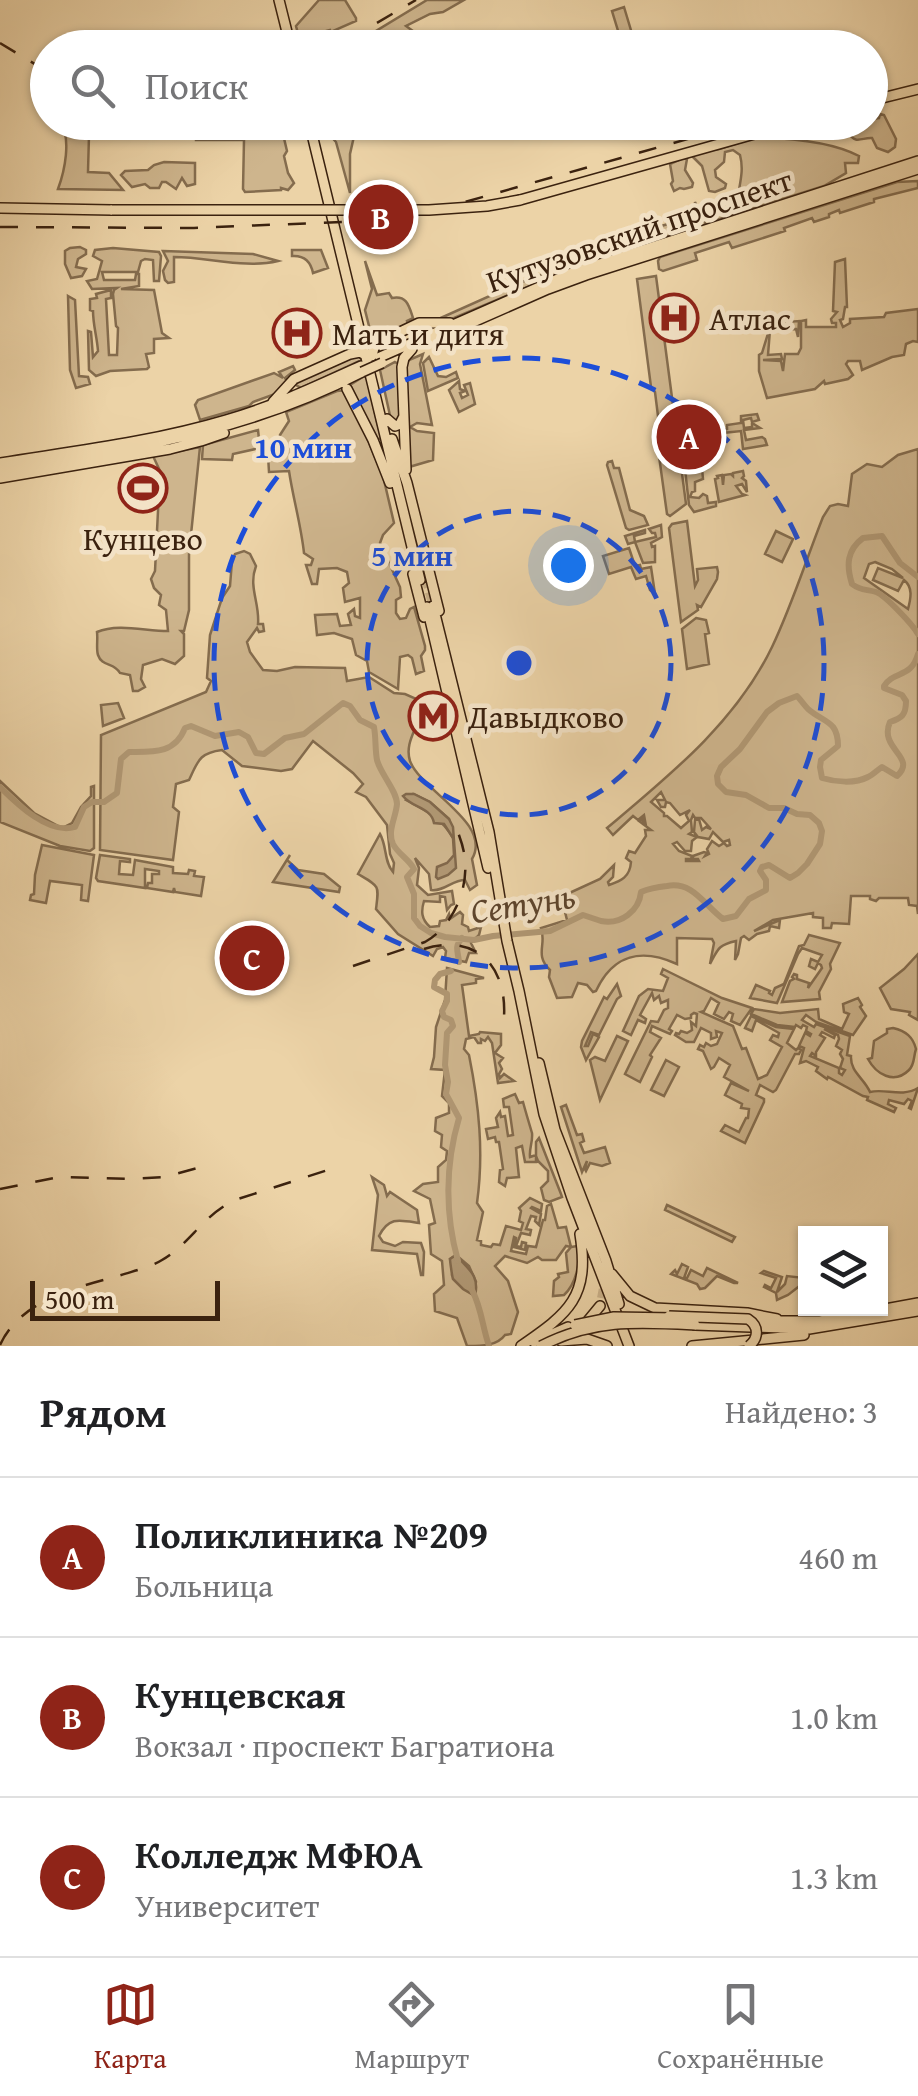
<!DOCTYPE html>
<html lang="ru">
<meta charset="utf-8">
<style>
body{margin:0;font-family:"Gentium Book Plus",serif;background:#f2f2f2;color:#202124}
.controls{position:absolute;right:30px;bottom:30px;display:grid;overflow:hidden;border-radius:0px;box-shadow:0 2px 8px #0004}
.controls button{width:90px;height:90px;display:grid;place-items:center;padding:0;border:0;border-bottom:2px solid #e0e0e0;background:#fff;color:#202124;font:50px sans-serif}
.scale{position:absolute;left:30px;bottom:25px;width:190px;box-sizing:border-box;padding-left:10px;border:5px solid #3b220f;border-top:0;font-size:28px;line-height:35px;white-space:nowrap;color:#3b220f;-webkit-text-stroke:8px #f3e2c6;paint-order:stroke}
.you{position:absolute;left:568px;top:565px;width:35px;height:35px;margin:-25px;border:8px solid #fff;border-radius:50%;background:#1a73e8;box-shadow:0 0 0 15px #1a73e833}
.badge{display:grid;place-items:center;width:65px;height:65px;border-radius:50%;background:#8f2418;color:#fff;font-size:32px;font-weight:700}
.pin{position:absolute;translate:-50% -50%;border:5px solid #fff;box-shadow:0 2px 10px #0006}
.list{margin:0;padding:0;list-style:none}
h2{display:flex;justify-content:space-between;align-items:center;height:130px;margin:0;padding:0 40px;font-size:42px}
h2 small{font-size:32px;font-weight:400;color:#757577}
.list li{display:grid;grid-template-columns:65px 1fr auto;gap:30px;align-items:center;box-sizing:border-box;height:160px;padding:0 40px;border-top:2px solid #e0e0e0}
.list b{display:block;font-size:38px;white-space:nowrap}
.list p{margin:0;font-size:32px;white-space:nowrap;color:#757577}
.list em{font-size:32px;font-style:normal;color:#757577}
.icon{flex:none;width:55px;height:55px;fill:none;stroke:currentColor;stroke-width:2;stroke-linecap:round;stroke-linejoin:round}
.map{position:relative;flex:none;width:918px;height:1346px;overflow:hidden}
.search{position:absolute;background:#fff;box-shadow:0 2px 8px #0004;left:30px;right:30px;top:30px;height:110px;display:flex;align-items:center;gap:25px;box-sizing:border-box;padding:0 35px;border-radius:55px;color:#757577;font-size:38px}
.sheet{height:610px;background:#fff}
nav{display:flex;justify-content:space-around;align-items:center;box-sizing:border-box;height:140px;border-top:2px solid #e0e0e0;background:#fff;font-size:28px;color:#757577}
nav a{display:grid;justify-items:center;gap:5px}
nav .on{color:#8f2418}
.map>svg:first-child{display:block}
.green{fill:#ceb58d;stroke:#846c4e;stroke-width:2.5;fill-rule:evenodd}
.water{fill:#b09773;stroke:#81684b;stroke-width:2.5}
.lines{fill:none;stroke-linecap:round;stroke-linejoin:round}
.river{stroke:#b09773;stroke-width:6}
.major-tunnel{stroke:#c9b089;stroke-width:9;stroke-dasharray:9 4.5;stroke-linecap:butt}
.major-casing{stroke:#3b220f;stroke-width:12}
.major{stroke:#ecd3a7;stroke-width:9}
.rail{stroke:#3b220f;stroke-width:2.5;stroke-dasharray:18 18;stroke-linecap:butt}
.major-bridge-casing{stroke:#3b220f;stroke-width:12;stroke-linecap:butt}
.major-bridge{stroke:#ecd3a7;stroke-width:9}
.ring{fill:none;stroke:#1d4ed8;stroke-width:5;stroke-dasharray:18 12}
.labels{text-anchor:middle;dominant-baseline:central;stroke-width:9;stroke-linejoin:round;paint-order:stroke}
.street-label{font-size:32px;fill:#3b220f;stroke:#f3e2c6}
.poi-label{font-size:32px;fill:#3b220f;stroke:#f3e2c6;text-anchor:start}
.water-label{font-size:35px;font-style:italic;fill:#5e452d;stroke:#f3e2c6}
.centre{fill:#1d4ed8;stroke:#f3e2c6;stroke-width:5}
.ring-label{font-size:30px;text-anchor:middle;font-weight:bold;fill:#1d4ed8;stroke:#f3e2c6;stroke-width:9;stroke-linejoin:round;paint-order:stroke}
</style>
<div class="map">
<svg width="918" height="1346" viewBox="0 0 918 1346">
<rect width="100%" height="100%" fill="#ecd3a7"/>
<filter id="stains"><feTurbulence type="fractalNoise" baseFrequency=".002" numOctaves="4"/><feColorMatrix values="0 0 0 0 .2 0 0 0 0 .09 0 0 0 0 .02 0 0 0 .5 -.17"/></filter>
<radialGradient id="worn" r=".72"><stop offset=".6" stop-color="#630" stop-opacity="0"/><stop offset="1" stop-color="#630" stop-opacity=".3"/></radialGradient>
<path class="green" d="M319,0h26l11,18v3l-25,11 -1,-2 -11,3 -18,12 -5,-19z
M427,0h37l-21,12 -13,2 -24,12 15,11 -5,10h-63l38,-4 20,4 1,-8 -33,-3 -3,-5z
M624,7l12,40h-13l-11,-36z
M880,114l4,1 12,24 -1,8 -7,5 -11,-4 -5,-10c-9,-1 -17,7 -23,-5l4,-10 17,-1 1,-3 8,-1z
M61,122l222,1 2,6 -2,5 4,17 -3,5 4,17 6,10 -6,7 -7,-2v2l-36,2 -2,-3 1,-49h-48v-9h-39l-1,5 -67,-1 -1,37 21,1 14,17 -65,-1c7,-19 13,-49 3,-67z
M319,123h38l-7,31v39l-14,-51z
M757,137c31,1 74,4 102,19l-1,7h-13l1,10 -22,13 -114,36 -4,-7 39,-12 -7,-7c2,-14 6,-26 2,-41l-7,-5 -8,2 -1,10 -9,8 1,7 10,7 -1,4 -10,4 -6,-1 -7,-25 -10,-10 5,-4 22,-3z
M683,158l4,1 -2,11 8,13 -1,4 -8,2 -4,-1 -6,3 -3,-7 2,-3 -3,-17z
M164,162l31,1v21l-8,2 -5,-8 -6,11 -10,-7h-4l-3,6h-9l-5,-4 -13,3 -11,-12 4,-4 23,-1 6,-5z
M918,181v7l-44,11v3l-34,11 -1,-3 -10,4v3l-15,5 -2,-4 -28,10 1,3 -53,17 -3,-6 -34,11 2,7 -34,11 -4,-2 -1,-8 2,-4 237,-75z
M695,202l11,23 -72,21 -4,-1v-3l20,-6 11,-10 19,-5 6,-7 9,-4z
M80,247l6,3v4l-8,5 -2,8 10,2 -4,7 -11,2 -6,-14v-13l5,-3z
M113,248l46,4 2,4 -2,25h-5l-1,-21 -8,-1 -4,2 -3,11h-36l2,8h31l1,-6h3v12l-18,3 33,1 8,43 7,5 -15,1v14l-8,1 3,13 -2,2 -37,2 -14,5 -7,-6 -1,-39 3,1 2,25 5,-6c-1,-14 -5,-26 -5,-40l-3,-1v-11l7,-1 -1,-4 15,-4v8l-5,1 3,56h8l1,-27 -2,-2 -3,-32 1,-4 3,-2 -25,1 -5,-8 10,-2 5,-18 -9,-5 2,-6z
M292,250h29l7,18 -15,5c-2,-10 -7,-18 -21,-17z
M163,251l90,3 25,7c-33,8 -69,-4 -104,-4v25l-6,1 -3,-3 -2,-9 5,-10z
M593,255l1,4 -147,62h-13l80,-36z
M845,259l2,48h-2l-2,12 -3,1 3,7 7,-4v-4l34,-2 2,-4 32,-4v33l-5,-1 -7,3 -2,11 -12,2 -30,13 -2,-9h-12l-2,3 7,11 -5,4 -23,5 -1,-3 -9,8 -48,9 -8,-27v-16l3,-2 9,-29 2,-1 -3,-5 21,-1 -18,3 1,3 25,-2 -1,16 -2,-8 -26,1 -2,25 13,-1 1,5 -19,1 18,1 2,10 2,-17h13l3,-6v-27l5,-1v7h30v-4h-4l-1,-4 6,-7 -4,-1 2,-49z
M365,261l12,34 12,-2 3,5c15,-3 17,8 21,20l-6,3 1,3 -27,11 -6,-1 -5,-4 -5,-20 7,-21z
M656,276l30,228 -16,12 -3,-2 -12,-87 4,-3 -4,-32 -4,-5 -14,-108z
M68,296l7,4 4,76 9,1 2,7 -14,4 -6,-18z
M358,354l4,6 -61,28 -5,-3 1,-3z
M423,354l-3,10 12,61 -15,-2 -7,4 7,4 17,2 -1,27 -24,7 -3,-102 3,-5z
M429,357l9,19 8,1 10,-5 2,6 -30,13 -5,-28z
M395,362l4,2 3,56 -4,4 -7,-4 -11,-50z
M293,366l2,4 -10,8 2,3 -9,12 -25,9 -4,4 -49,14 -5,-15 3,-5 76,-27 9,5 -4,-6z
M366,375l15,63 -4,2 -27,-55z
M459,381l1,8 5,2 -5,2 2,5 6,-3 -4,-10 6,-2 5,21 -16,8 -10,-22z
M347,390l36,86 11,47 -11,12 -3,8 20,44 1,10 -5,3v13l4,6 6,-1 4,-9 4,-2 11,39v4l-4,6 3,15 -8,3 -4,-16 -4,-3 -8,2 -2,32 -29,-17 -2,-11 -11,-6 -4,-16 -18,-6 -17,2 -2,-20 22,-1 3,12 11,-1 -3,-11 6,-5 1,7 5,2v-20l-15,4 -2,-14 6,-5 -2,-11 -10,-4 -18,1 -2,15h-5l-6,-19h5l2,-6 -9,-6c-3,-28 -11,-55 -15,-82l-20,1 -1,-17 11,-3 1,-17 9,-14 -3,-9 51,-21z
M757,414l2,6 -7,2 -1,-4 -8,2 1,8 8,-1v-4l8,5 -16,2 2,10 16,-3 3,2 2,6 -24,4 -2,-18 -19,2v-3l5,-1v-4l14,-2v-7z
M258,430l2,18 -27,6 -1,6 -30,-1 1,-14z
M200,447l-11,107v56l-5,21h-3l3,3v22l-9,8 -13,-5 -19,6 -2,14 4,8 -7,4h-5l-3,-16 -10,-2c-6,-11 -18,-6 -22,-18 -2,-6 0,-16 -1,-23 21,-9 48,-1 71,-1l-2,-21 -7,-5 2,-10 -7,-7 -3,-9 4,-8 5,-100 -7,-15z
M918,449v465l-1,-8 -8,-1 -1,-7h-29l-3,3 -6,-2v-3h-19l-2,28 -17,-1 -1,5h-8v-10l-10,-1v-4l-40,7 -19,11 26,-11 -1,8 -9,-2 -1,5 -12,3 -8,6 -5,-4 -3,2 -3,16 -3,6 1,-19c-18,4 -18,8 -26,23l4,-21 -2,-4 -35,-1v26c-35,-16 -64,-10 -81,27l-3,1 -6,-7 -9,-2 -6,14 -15,1 -8,-21 1,-7c-16,-15 -3,-26 -9,-42l26,-8 -3,-12 9,-4 -8,-9 35,-16 14,-14 -1,12 -5,5 1,3c12,-4 21,-8 22,-23l-5,-4 3,-7 6,2 11,-17 -1,-6h6l-12,-9 4,-3v6l3,2 -2,-11 -6,5 -5,-4 -20,19 -6,-7c63,-53 129,-106 165,-181 20,-42 34,-87 51,-130l7,-11 8,-2 10,2 4,-32 15,-10 15,3 16,-12zM875,562l17,7 11,9 -25,-10 -5,12 25,11 6,-11c9,7 7,18 4,29l-44,-31 5,-14zM661,792l4,8h-8l4,7h4l1,-5 4,1 10,12 10,-5 -4,5 3,6 -8,7 -14,-12h-3v-3l-13,-11zM693,815l2,3h6l10,11 -5,-2 -4,3 -3,-11 -4,1 -1,12 4,5 11,2 4,-7 10,10 6,-2 1,5 -3,1 -3,-3 -5,3 -7,-5 -5,8 2,5 -4,2 2,-3 -3,-1 -11,4v3h5l1,2h-13v-2h5l1,-3 -13,-5 -6,-7 4,-2 8,9h6l1,-10 5,-4 -8,-3 3,-2 -1,-12z
M701,457l2,22 -8,3v9l-3,1 -2,5 9,1 4,-4 4,2 1,7 8,-1v4l-22,6 -5,-7 -5,-45z
M612,461l2,7h5l11,42 14,6 4,9 -19,5 -3,-2 -19,-63 1,-3z
M132,468l26,3 -4,38 -26,-3z
M743,471l1,5 -2,2 4,3 1,11 -5,-8 -6,2 6,8 3,1 -26,7 -4,-23 3,-1 -1,-2 5,-1 1,10 1,-10 7,-1 2,2v-3z
M687,521l8,65 3,-6 -1,-11 20,-2 1,5 -1,7 -16,28 -4,-2 1,5 -17,12 -12,-94 3,-4z
M661,525l1,12 -11,6 1,4 3,-1v16l-12,1 -8,-21 -7,2 -3,-8 20,-6v3l-11,3 1,6 21,-5 -1,-4h-3l-3,-4z
M776,531l17,8 -11,23 -17,-8z
M629,548l6,18 5,-1 1,4 10,-2 4,27 -5,-4 -4,-14 -10,3 -5,-12 -22,7 -6,-18z
M244,551l6,3 6,12c-8,21 4,37 2,58h5l1,7 -5,1 -2,-4 -10,14 3,10 13,18 14,1 18,-4 50,1 2,13 22,-4 25,16 11,1 16,7c3,22 -18,38 -11,60 11,30 83,62 62,98l5,26 -7,5 -5,-10c-13,0 -21,12 -34,10l-2,-16 -14,-16 4,10 -2,17 11,10 24,-4 2,13 -3,1 -4,5 -2,-13 -5,-1v6l-16,-1c-3,10 -3,18 6,26l9,-1 1,-5 6,-1 3,-6 1,5 10,-7 3,3 -1,9 6,3 1,4 12,-4 -2,8 -8,8 5,10h-7l-3,9 -21,-4 1,-7 -3,-4 -6,2 -4,7 -35,-22 -22,-25c3,-24 4,-22 -18,-35l22,-40c7,12 4,28 13,38l1,-9 -4,-9 -3,-29 -21,-28 -10,-5 7,-8 -10,-11 -40,-32 -21,28 -11,2 -39,-5 -20,-16c-23,3 -24,11 -33,30l-13,4 -3,23 6,5 -6,48 -73,-10 1,-115 105,-43 5,-11 -4,-3 3,-43 12,-37 8,-12 2,-25 3,-7zM413,794l17,8 19,17 4,19c-10,-19 -28,-28 -47,-38z
M696,618l10,2 3,13 -4,1 4,30 -22,5 -5,-40z
M118,703l6,15 -21,8 -2,-21z
M0,781l34,32 28,15 10,-5 9,-16 10,-11v-9l3,-1v62l-4,3 -30,-5 -60,-24z
M42,845l52,10 -6,46 -7,-1 1,-15 -32,-4 -4,22 -16,-3 1,-5 3,-1 1,-19z
M100,855l30,4v3l-10,-1 -1,13 14,1 2,-15 38,7v6l15,1 1,-4 6,1 -1,5 10,1 -3,19 -26,-4 -1,-4 -1,4 -26,-4 1,-5h4v-9h7v-3l-14,-2v19l-47,-7 -2,-3z
M290,855l-3,5 11,10 26,4 16,13 -1,5 -66,-10z
M809,935l31,8 -10,21 1,5 -12,23 1,7 -38,3 8,-21 4,-2 -2,-2 2,-3 3,1v4l12,4 -1,5 14,-20 -1,-3 -3,-2 -3,6 -6,-3 2,-7 7,3 4,-7 -20,-7 -4,6 -21,49 -27,-5 6,-13 14,6 -1,2 3,2 3,-7 9,-4 15,-38 5,-1z
M918,954v66l-9,-5 1,-3 -19,-3 -11,-21 24,-19z
M447,968l37,10 -8,1v4l-14,2 7,51 10,-2 1,-2 21,2v11l-6,8 8,5 -4,5 3,6 -3,5 1,4 4,-4 10,7 -16,2 -6,-40 -4,-6 -3,4 -4,-2v4h-3l-4,-6 -8,2 -2,10 5,6c10,50 15,98 8,148l6,9 -6,28 4,1v4l10,2 2,-3 7,1 6,-19 15,4 2,-7 -4,-2 2,-10 -2,-3 11,-10 12,6 -1,7 -9,-4 -1,1 10,6 -2,11 -4,-4 1,-4 -5,-1 -5,13 5,1 -1,5 -9,-2 -5,13 5,1 1,-5 4,1 -1,7 -11,-3 2,-9 -2,-1 -3,14 15,3 2,-8 8,1 7,-27h2l2,-14 4,-2 7,24 8,-1 5,20 6,-1 2,2c1,16 -3,36 -15,47l-11,1 1,-15 5,-4 -1,-3 10,-2 -2,-19 5,-6 -5,-1 -10,14h-14l-4,-3 -11,6 -22,-7 -10,10 13,15 10,31 -7,22 -6,1c-8,11 -23,11 -38,11l-10,-28 -22,-7 -1,-17 10,-9 -2,-24 -11,-7 -2,-29 6,-2 -5,-24 -16,-8 9,-7 15,-2v-15l8,-7 1,-9 -6,-4 1,-12 -7,-4 1,-13 13,-5v-10l-7,-7 3,-26 -14,-1 3,-12 2,-30 9,-27zM456,1255l13,11 7,16 -6,9 -18,-16 1,-7 -3,-9z
M663,969l59,29 30,10 -12,17 -9,-4 2,-7 -4,-2 -5,7 -10,-5 5,-11 -8,-5 -7,13 -3,1 32,14 9,23 4,-1 12,31 9,-4 15,-28 -12,-7 3,-5 5,2 1,-4 -23,-13 -4,11 -7,-3 6,-12 25,11 18,2 -7,14 9,7 2,-2 3,2 -2,4h-4l-19,36 -3,2 -13,-7 -4,10 8,4v3l-19,41 -24,-12 4,-6 14,7 7,-14h2l1,-9 -8,-1 1,-4 -17,-9 6,-12 18,8 -25,-14 6,-12 -11,-7 -5,9 -3,2 -8,-18 -5,-2 2,-4 4,2 2,-4 5,3 6,-2 5,-11 -6,-2 1,6 -6,2v-6l-10,-5 -7,14h-8l-11,-7 1,-2 3,1 2,-3 6,2 5,-3 -1,-8 5,4 1,-12 -3,-1 -3,2v3l-6,1 -8,-4 -8,14 3,2 -2,3 -18,-8 -2,6 11,6 -11,17 2,2 -12,25 -15,-8 26,-53 7,1 6,-12 4,-2v-8l-7,3 -2,-7 -5,4 -2,-7 -12,22 6,4 -1,4 -7,-3 -7,15 -8,-4 16,-35 9,-7 15,2 5,-13 -7,-4z
M617,984l4,12 -4,3 -18,36 -8,-3 -6,14h3l5,-12 6,3 -13,23 -5,-13 1,-6 22,-44 3,2z
M858,998l4,7 -2,2 6,9 -13,19 -37,-13 -10,-7 -4,5 12,7 2,-3 34,12 -3,19 4,1c-1,16 13,22 19,36 16,-4 31,6 48,-4l-7,21 -2,-1 3,-7 -4,-2 -4,5 -15,-4 -1,4 8,4 -2,4 -27,-12 1,-3 -5,-1 -35,-19 -1,2 -11,-8 2,-4 -12,-6 -6,2 4,-15 -5,-2 6,-13 5,3 1,-2 -5,-3 1,-4 -4,-2 -2,3 -5,-3 -1,2 -18,-2 -26,-11 3,-5 26,4 38,-4 1,10 23,10 7,-15 -5,-2 -1,-8zM824,1029l14,6 1,4 -3,7 6,4 -2,4 3,5 -3,9 5,2 -3,5 -3,-2v-5l-29,-12 2,-3 4,3v-4l9,-14 -5,-3 2,-3 12,6 1,-3z
M893,1028c13,3 20,9 23,21 -3,9 -1,15 -7,21 -15,15 -33,4 -41,-11l4,-1 2,-17 13,-8v-4z
M617,1036l11,5 -28,59 -10,-40 5,-3 10,4z
M666,1060l13,7 -15,29 -13,-6z
M515,1094l4,9 4,-1c3,11 6,21 9,31 1,9 -3,15 -2,24l6,-2v-13l3,-4 22,56 1,3 -13,5 -5,-2 -3,-12 7,-7v-10l-10,-10 -2,-5v6h-11l-3,-16 -6,2 3,29 -12,1 -2,8 -6,-4 1,-12 3,-1 -4,-27h-3l-1,-5 -7,2 -2,-10 12,-2 -2,-9 4,-6 1,5 4,-1 3,20 5,-1 -4,-28h-5l-1,-8z
M566,1105l11,30 5,-1 2,7 -4,2 4,10 21,-6 5,16 -8,3 -12,-3 -4,8 -1,-2 2,-8 -5,11 -21,-65z
M372,1177l12,8 3,11 3,-4 27,18 2,13c-19,-3 -30,-7 -40,13l4,6 12,4 8,-4 18,1 3,9 -1,23h-2l-4,-21 -45,-4 6,-55z
M667,1205l68,32 -3,5 -67,-32z
M682,1264l6,3 -4,11h3l4,-8 12,6 4,-8 31,15h-4l-17,-7 -12,12 -5,1 -3,-5 -26,-10 4,-4 2,4z
M764,1271l18,6 -5,15 8,-8 2,-8 18,2v6h-3l-14,11 -11,5 -1,-7 -12,-6 1,-2 6,3 5,-10 -15,-5z"/>
<path class="water" d="M406,794h8l16,8 19,17 4,8 3,41 -8,7 -10,4 -2,-2 1,-10 10,-4 7,-8 -1,-17 -9,-14 -10,-1c-3,-16 -22,-15 -31,-27z
M456,1255c12,14 24,20 19,41l-12,-7 -10,-10c-1,-3 -3,-18 -3,-20z"/>
<g class="lines">
<path class="river" d="M918,577l-18,-14 -18,-27 -19,2c-16,12 -17,27 -11,46 9,7 14,5 24,8 9,3 37,33 42,42
M0,787c17,17 49,48 75,40l9,-20 8,-5h12l13,-9 4,-34 8,-7c24,0 46,2 56,-24l6,-2 24,10 24,-4 9,5 8,16 8,1 21,-16 19,-4 39,-31 7,3 10,14 14,7c2,11 1,23 3,33 3,13 20,31 20,44 -1,13 -10,27 -4,40 5,10 16,15 21,25l-7,8 7,17v24l6,8 11,7 14,4 29,3 19,-4 57,-5 33,-16c6,2 12,4 18,6 20,4 38,-10 40,-29 9,-4 16,-5 26,-6 26,-5 37,19 56,33l13,-3 13,-17 17,-9v-10l-6,-9 2,-4 7,-2 21,13 8,-5 9,-9 13,-20 2,-13 -3,-8 -9,-8 -13,-1 -13,-6h-15l-23,-13 -20,-3 -8,-8 -1,-8 4,-9 19,-18 27,-37 12,-9 18,-7c4,4 7,9 11,13 16,14 30,11 30,37l-17,14 -1,7 2,11c13,4 33,6 46,-1 5,-2 9,-7 14,-10l15,9c21,-19 -19,-27 -7,-54 12,-4 16,-7 16,-21l-4,-6 -18,-7v-2c10,-16 27,-7 34,-32
M459,962c-1,-11 -5,-15 3,-24
M451,971l-11,3 -5,6 -1,7 13,7v7l-5,10 2,6 7,3 2,6 -6,7 -2,32 3,17 -2,12 13,24c-14,47 -14,97 -1,143
M472,1290c10,19 10,36 17,56"/>
<path class="major-tunnel" d="M426,579l7,27
M597,1250l8,30 -5,26"/>
<g class="major-casing">
<path id="major" d="M279,0l12,48
M870,101l48,-12
M309,122l111,458
M520,200l238,-67 47,-11
M0,208l112,2
M430,341l118,-52 38,-14 332,-106
M372,356l3,-12 44,-21h31
M380,357l189,-83 349,-113
M347,389l26,51 17,43
M273,402l21,-23 56,-25 10,-2 5,3
M387,419l8,7 5,-2 3,-6
M392,439l15,44 32,128
M0,463c75,-12 152,-21 226,-43 46,-13 91,-34 135,-54
M0,470c130,-22 243,-36 362,-98
M406,470l-4,-103 2,-9 8,-9
M0,478l170,-29 31,-8 23,-8
M413,574l11,43
M433,606l56,226 18,109 12,50 25,123 28,84 57,148
M427,607l61,261
M539,1063l16,67 51,131 13,43
M612,1274l18,22 25,12 92,5 30,6
M746,1321h74l98,-18
M586,1323l14,-17
M695,1325l114,4 109,-18
M561,1341l26,-2 20,7
M534,1342l34,-15
M521,1346c48,-33 69,-49 59,-112
M692,1346l112,-11"/>
</g>
<use href="#major" class="major"/>
<path class="rail" d="M355,42l26,-4 28,2
M0,43l48,29
M310,48l48,-14 58,-34
M870,90l14,-3
M0,227l194,1 194,-8 59,-13 301,-85
M424,949c52,-16 83,17 80,68
M353,966l72,-24c27,-15 43,-51 40,-82 -1,-13 -6,-25 -11,-38
M0,1189l59,-12 73,2 33,-2 43,-12
M0,1345c21,-45 74,-57 118,-69 15,-5 31,-8 44,-16 29,-17 40,-44 73,-60l99,-32"/>
<g class="major-bridge-casing">
<path id="major-bridge" d="M112,210h317l58,-4 33,-6
M362,372l20,-9
M669,1316l79,3c11,7 11,19 1,27
M575,1325l39,-8 60,1
M541,1346c52,-27 97,-24 154,-21"/>
</g>
<use href="#major-bridge" class="major-bridge"/>
</g>
<g class="ring">
<circle cx="519" cy="663" r="152"/>
<circle cx="519" cy="663" r="305"/>
</g>
<defs>
<g id="hospital-ring" transform="scale(2.5)"><circle r="9.5" fill="#f3e2c6" stroke="#8f2418" stroke-width="1.5"/><path d="M-5-5h3v3.5h4V-5h3V5h-3V1.5h-4V5h-3Z" fill="#8f2418"/></g>
<g id="stadium-ring" transform="scale(2.5)"><circle r="9.5" fill="#f3e2c6" stroke="#8f2418" stroke-width="1.5"/><path d="M0-5a6.5 5 0 1 0 0 10a6.5 5 0 1 0 0-10ZM-3.5-1.8h7v3.6h-7Z" fill="#8f2418"/></g>
<g id="metro-ring" transform="scale(2.5)"><circle r="9.5" fill="#f3e2c6" stroke="#8f2418" stroke-width="1.5"/><path d="M-5.5 5V-5H-3L0 0L3-5H5.5V5H3V-.5L0 4L-3-.5V5Z" fill="#8f2418"/></g>
</defs>
<g fill-rule="evenodd">
<use href="#hospital-ring" x="674" y="318"/>
<use href="#hospital-ring" x="297" y="333"/>
<use href="#stadium-ring" x="143" y="488"/>
<use href="#metro-ring" x="433" y="716"/>
</g>
<g class="labels">
<g class="street-label">
<text transform="translate(639 230) rotate(-19)">Кутузовский проспект</text>
</g>
<g class="poi-label">
<text x="709" y="318">Атлас</text>
<text x="332" y="333">Мать и дитя</text>
<text x="143" y="538" text-anchor="middle">Кунцево</text>
<text x="468" y="716">Давыдково</text>
</g>
<g class="water-label">
<text transform="translate(523 903) rotate(-9)">Сетунь</text>
</g>
</g>
<circle cx="519" cy="663" r="15" class="centre"/>
<g class="ring-label">
<text x="303" y="458">10 мин</text>
<text x="412" y="566">5 мин</text>
</g>
<rect width="100%" height="100%" filter="url(#stains)"/>
<rect width="100%" height="100%" fill="url(#worn)"/>
</svg>
<div class="controls">
<button><svg class="icon" aria-label="layers" viewBox="0 0 24 24"><path d="M12 4l9 5-9 5-9-5zM3 14l9 5 9-5"/></svg></button>
</div>
<div class="scale">500 m</div>
<div class="you"></div>
<div class="pin badge" style="left:689px;top:437px">A</div>
<div class="pin badge" style="left:381px;top:217px">B</div>
<div class="pin badge" style="left:252px;top:958px">C</div>
<div class="search"><svg class="icon" aria-label="search" viewBox="0 0 24 24"><circle cx="10" cy="10" r="6"/><path d="M15 15l6 6"/></svg>Поиск</div>
</div>
<section class="sheet">
<h2>Рядом<small>Найдено: 3</small></h2>
<ul class="list">
<li><span class="badge">A</span><div><b>Поликлиника №209</b><p>Больница</p></div><em>460 m</em></li>
<li><span class="badge">B</span><div><b>Кунцевская</b><p>Вокзал · проспект Багратиона</p></div><em>1.0 km</em></li>
<li><span class="badge">C</span><div><b>Колледж МФЮА</b><p>Университет</p></div><em>1.3 km</em></li>
</ul>
</section>
<nav>
<a class="on"><svg class="icon" aria-label="map" viewBox="0 0 24 24"><path d="M3 6l6-2 6 2 6-2v14l-6 2-6-2-6 2zM9 4v14M15 6v14"/></svg>Карта</a>
<a><svg class="icon" aria-label="directions" viewBox="0 0 24 24"><path d="M12 3l9 9-9 9-9-9zM9 14v-3h6M13 9l2 2-2 2"/></svg>Маршрут</a>
<a><svg class="icon" aria-label="saved" viewBox="0 0 24 24"><path d="M7 4h10v16l-5-4-5 4z"/></svg>Сохранённые</a>
</nav>
